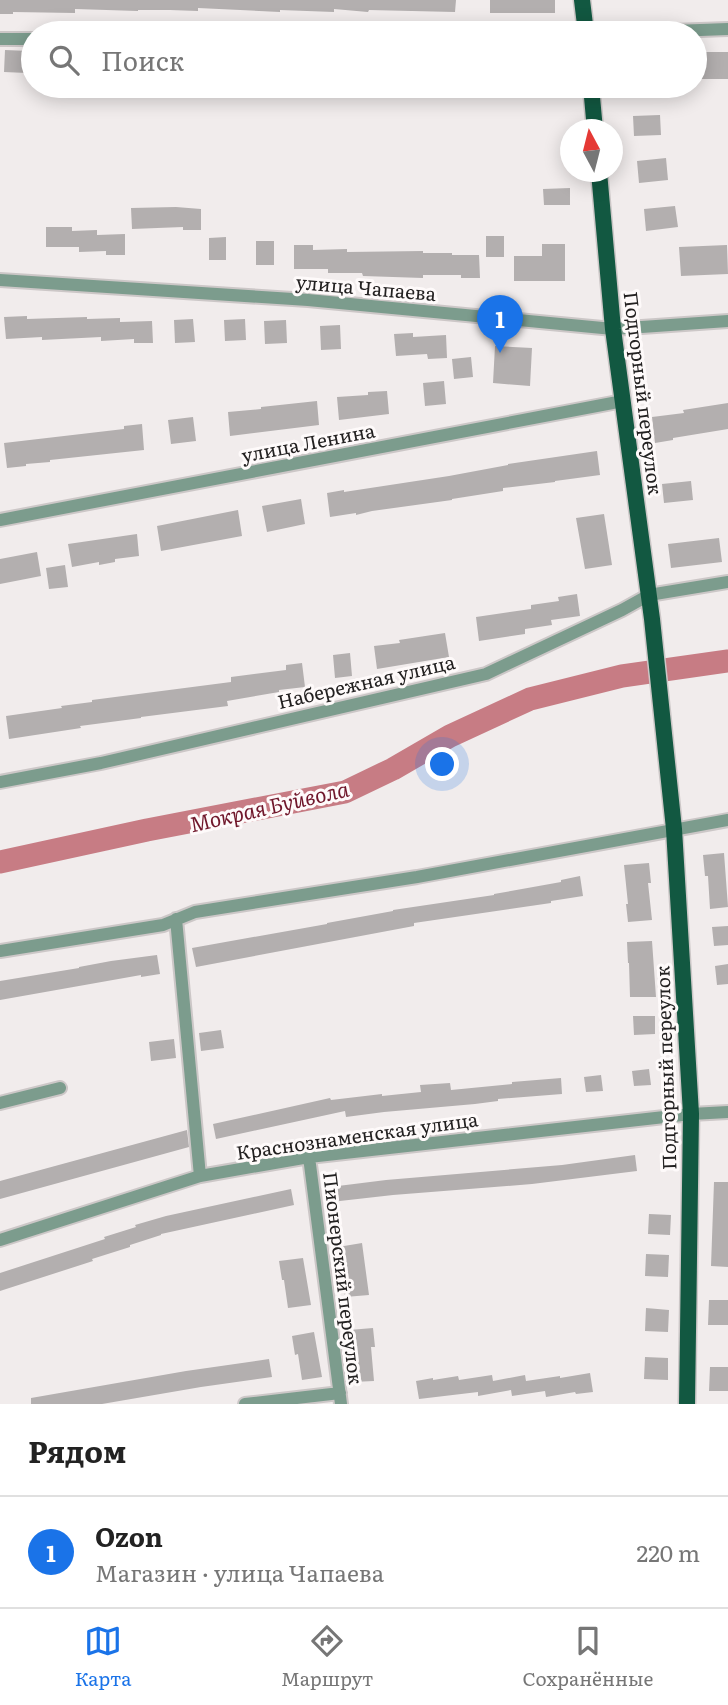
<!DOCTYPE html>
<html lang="ru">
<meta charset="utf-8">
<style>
body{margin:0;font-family:Literata,serif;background:#f2f2f2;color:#222}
.compass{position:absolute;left:560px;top:119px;width:63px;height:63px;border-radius:50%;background:#fff;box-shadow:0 4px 18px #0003;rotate:353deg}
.you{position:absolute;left:443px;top:765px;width:24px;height:24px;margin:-18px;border:5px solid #fff;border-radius:50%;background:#1a73e8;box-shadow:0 0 0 10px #1a73e833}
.badge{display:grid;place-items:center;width:46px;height:46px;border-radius:50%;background:#1a73e8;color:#fff;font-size:23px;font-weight:700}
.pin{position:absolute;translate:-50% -58px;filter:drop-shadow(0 2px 4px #0008)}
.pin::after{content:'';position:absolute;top:37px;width:24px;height:21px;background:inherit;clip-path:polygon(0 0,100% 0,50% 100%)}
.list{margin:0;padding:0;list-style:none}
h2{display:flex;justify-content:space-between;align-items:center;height:91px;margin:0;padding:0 28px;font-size:30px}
h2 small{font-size:23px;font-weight:400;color:#767676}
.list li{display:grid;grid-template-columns:46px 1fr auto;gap:21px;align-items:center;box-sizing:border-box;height:112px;padding:0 28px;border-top:2px solid #e0e0e0}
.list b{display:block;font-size:26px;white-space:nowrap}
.list p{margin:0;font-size:23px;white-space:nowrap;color:#767676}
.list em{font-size:23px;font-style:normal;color:#767676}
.icon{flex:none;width:38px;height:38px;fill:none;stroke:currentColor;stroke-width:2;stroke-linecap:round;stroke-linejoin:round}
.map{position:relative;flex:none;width:728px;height:1404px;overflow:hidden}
.search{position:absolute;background:#fff;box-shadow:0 4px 18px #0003;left:21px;right:21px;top:21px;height:77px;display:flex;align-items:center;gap:18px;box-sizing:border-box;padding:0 24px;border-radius:38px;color:#767676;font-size:26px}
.sheet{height:203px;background:#fff}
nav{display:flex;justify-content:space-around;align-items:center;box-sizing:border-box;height:98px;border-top:2px solid #e0e0e0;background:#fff;font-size:19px;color:#767676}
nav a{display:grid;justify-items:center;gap:4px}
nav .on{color:#1a73e8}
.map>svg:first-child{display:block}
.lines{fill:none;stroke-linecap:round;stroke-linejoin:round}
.river{stroke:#c77c84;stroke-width:23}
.building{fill:#b3afaf}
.minor-casing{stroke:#ccc7c7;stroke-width:16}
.major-casing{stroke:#ccc7c7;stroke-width:19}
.minor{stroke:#7c9c8d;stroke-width:12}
.major{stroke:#125841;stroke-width:16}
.labels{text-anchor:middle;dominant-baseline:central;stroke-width:6;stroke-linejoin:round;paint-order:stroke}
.street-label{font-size:19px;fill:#232121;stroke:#fefafa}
.water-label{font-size:21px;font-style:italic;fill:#70172b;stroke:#fefafa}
</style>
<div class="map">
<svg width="728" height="1404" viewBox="0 0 728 1404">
<rect width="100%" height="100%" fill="#f1ecec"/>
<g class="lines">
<path class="river" d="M0,862l147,-32 198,-38 48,-23 57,-33 80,-37 92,-23 106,-15"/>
</g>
<path class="building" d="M0,0h456l-1,12 -86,-2 -1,2 -34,-3v3l-54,-2v2l-82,-4v3l-28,-1h-32v1l-63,-2v4l-62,-1v2h-13z
M490,0h65v13h-65z
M5,50l24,1 -2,22 -23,-1z
M695,52h33v27h-33z
M660,115l1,20 -27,1 -1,-20z
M666,158l2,22 -29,3 -2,-22z
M570,188v17h-26l-1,-16z
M675,206l3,21 -32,4 -2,-22z
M176,207l25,2v21h-18v-3l-51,2 -1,-21z
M46,227h26v4l25,-1v5l28,-1v21h-19v-4l-27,1v-5h-33z
M486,236h18v21h-18z
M226,237v23h-17v-22z
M256,241h18v24h-18z
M542,244h23v37h-51v-25h28z
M294,245h19v5l34,-1v3l76,-1v2h29v2h27l1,23h-19v-3h-38v3l-60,-2 -1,-3h-34v-4h-34z
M727,245l1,29 -47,2 -2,-29z
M27,316v3l60,-2v2l33,-1v4l32,-1 1,22h-19v-4l-33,2v-4l-59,3v-3l-36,2 -2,-22z
M193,319l2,23 -20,1 -1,-23z
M245,319l1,21 -21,1 -1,-21z
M286,320l1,23 -22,1 -1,-23z
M340,325l1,24 -20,1 -1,-24z
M413,333v4l33,-2 1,23 -19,1 -1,-5 -31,2 -2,-22z
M495,346l37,2 -2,38 -37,-3z
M471,357l2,20 -19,2 -2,-20z
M444,381l2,23 -21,2 -2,-23z
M387,391l2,23 -50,6 -2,-23 31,-2v-3z
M317,401l2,24 -89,11 -2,-24 33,-3v-2z
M728,403v26l-55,9v2l-18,3 -3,-26 32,-4 -1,-3z
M193,417l3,24 -25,3 -3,-24z
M142,424l2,26 -94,10v2l-24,2v2l-19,2 -3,-25 120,-14v-3z
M597,451l3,24 -45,6v1l-17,2 -35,4v3l-51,8v1l-80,11 -16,4v-2l-26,4 -3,-24 17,-3v2l105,-16 59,-11v-1z
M691,481l2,19 -29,3 -2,-19z
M301,499l4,25 -38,8 -5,-26z
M238,510l4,26 -81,15 -4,-25z
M604,514l8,51 -27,4 -9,-51z
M137,534l2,22 -24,3v3l-16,3v-3l-27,5 -4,-23z
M719,538l3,24 -51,6 -3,-24z
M37,552l4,24 -41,8v-25z
M65,565l3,22 -19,2 -3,-21z
M577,594l3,22 -29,4 1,5 -27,4v5l-46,7 -3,-24 55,-8v-4l28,-4 -1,-4z
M445,633l4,24 -72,12 -3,-23 26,-3 -1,-3z
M350,653l2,23 -17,2 -2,-23z
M302,663l3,24 -26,3v2l-52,9 1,5 -87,11v1l-61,8 1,2 -72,11 -3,-23 56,-8 -1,-2 31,-4v-2l139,-18v-5l55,-7v-5z
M724,853l4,54 -18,2 -2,-33h-3l-2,-21z
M649,863l2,20h-3l4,37 -24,2 -2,-18h2l-4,-39z
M580,876l3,20 -32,5v2l-137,20v3l-218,41 -4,-19 135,-24v-1l66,-12v-1l101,-15v-1l67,-12v-2z
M728,926v19l-14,1 -2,-19z
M652,941l4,56h-26l-1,-34h-1l-1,-21z
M157,955l3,19 -19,3v-2l-141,25v-19l79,-13v-1l32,-6z
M728,964v20l-11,1 -2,-19z
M633,1016h22v18l-21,1z
M221,1030l3,18 -23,3 -2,-18z
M174,1039l2,19 -25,3 -2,-19z
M649,1069l2,16 -17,1 -2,-15z
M601,1075l2,16 -17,1 -2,-15z
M561,1078l1,16 -64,5v2l-23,3 -91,8 -38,5 -1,-6 -129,28 -3,-15 117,-26 1,2 51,-6v2l39,-4 -1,-7 30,-2 1,7 61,-6v-2z
M187,1130l2,17 -189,52v-18z
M635,1155l2,16 -105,13 -139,11 -62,7 -1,-15 56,-7 176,-15z
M714,1182h14v85l-17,-1z
M291,1189l3,16 -133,29v1l-31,10v2l-38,12 1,2 -93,30v-18l105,-34 -1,-2 32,-10 -1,-2 31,-9z
M649,1214l22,1 -1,20 -22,-1z
M362,1243l7,52 -24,2 -7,-50z
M646,1254l23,1 -1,22 -23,-1z
M303,1258l8,47 -23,3 -4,-28h-2l-3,-19z
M709,1300h19v25h-20z
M646,1308l23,2 -1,22 -23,-1z
M373,1328l2,19h-4l3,34 -21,1 -4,-52z
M314,1332l8,45 -20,3 -4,-26 -3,1 -3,-19z
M645,1357l23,1v22l-24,-1z
M269,1359l3,18 -71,10 -99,17h-71v-6l155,-27z
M710,1367h18v24h-19z
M590,1373l3,19 -17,2 -1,-2 -29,5 -1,-6 -33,5 -1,-6 -33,6v-4l-59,7 -3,-18 17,-3v2l25,-4 1,4 33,-5 1,6 32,-6 1,6 34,-5v2z"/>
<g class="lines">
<g class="minor-casing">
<path id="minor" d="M617,33l111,-4
M0,39h33
M0,280l308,20 305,29 115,-8
M0,520l623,-119
M0,782l101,-19 385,-89 136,-64 27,-15 79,-13
M176,919l24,257
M0,951l163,-26 32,-13 222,-35 311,-57
M0,1103l60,-15
M309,1157l32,247
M0,1240l200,-64 109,-19 382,-43 37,-2
M245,1404l95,-11"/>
</g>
<g class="major-casing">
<path id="major" d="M582,0l4,33
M591,86l4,44
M599,172l14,157 39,290 22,210 17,285 -4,290"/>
</g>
<use href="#minor" class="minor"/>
<use href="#major" class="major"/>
</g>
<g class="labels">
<g class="street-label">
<text transform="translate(366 287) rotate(5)">улица Чапаева</text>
<text transform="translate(644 393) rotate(83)">Подгорный переулок</text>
<text transform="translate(308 442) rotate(-11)">улица Ленина</text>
<text transform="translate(366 681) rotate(-13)">Набережная улица</text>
<text transform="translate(665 1068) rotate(-92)">Подгорный переулок</text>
<text transform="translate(357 1135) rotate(-8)">Краснознаменская улица</text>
<text transform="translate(344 1278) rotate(83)">Пионерский переулок</text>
</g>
<g class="water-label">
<text transform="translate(269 805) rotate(-13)">Мокрая Буйвола</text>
</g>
</g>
</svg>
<svg class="compass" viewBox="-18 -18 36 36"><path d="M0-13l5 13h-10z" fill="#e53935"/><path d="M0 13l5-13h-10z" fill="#767676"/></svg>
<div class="you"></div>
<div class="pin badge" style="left:500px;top:353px">1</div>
<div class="search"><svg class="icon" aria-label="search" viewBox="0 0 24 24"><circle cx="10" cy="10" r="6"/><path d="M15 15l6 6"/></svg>Поиск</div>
</div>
<section class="sheet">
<h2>Рядом<small></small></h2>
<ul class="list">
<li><span class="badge">1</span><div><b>Ozon</b><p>Магазин · улица Чапаева</p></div><em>220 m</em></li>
</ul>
</section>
<nav>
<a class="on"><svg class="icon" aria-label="map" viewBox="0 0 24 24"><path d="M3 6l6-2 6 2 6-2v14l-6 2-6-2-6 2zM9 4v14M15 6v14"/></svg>Карта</a>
<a><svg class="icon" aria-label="directions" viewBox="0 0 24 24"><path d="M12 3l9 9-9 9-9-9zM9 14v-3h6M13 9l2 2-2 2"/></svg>Маршрут</a>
<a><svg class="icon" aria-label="saved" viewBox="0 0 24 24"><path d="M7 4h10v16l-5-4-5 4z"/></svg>Сохранённые</a>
</nav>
